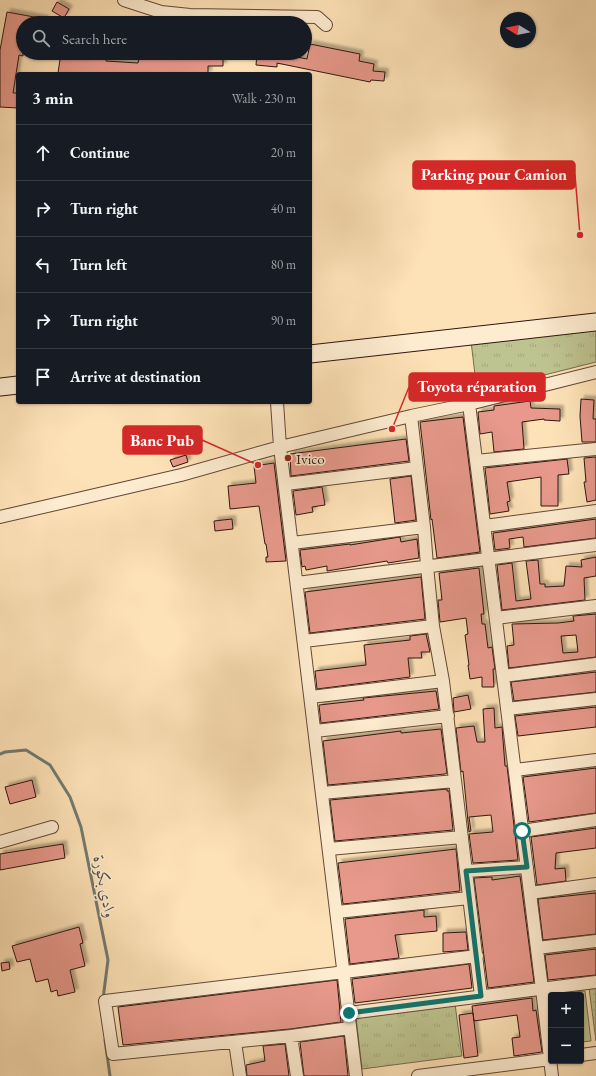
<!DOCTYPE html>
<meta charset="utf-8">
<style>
body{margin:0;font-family:"EB Garamond",Amiri,serif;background:#20242c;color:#f1f3f6}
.controls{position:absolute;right:12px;bottom:12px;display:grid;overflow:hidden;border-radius:4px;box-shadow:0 1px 3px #0004}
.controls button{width:36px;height:36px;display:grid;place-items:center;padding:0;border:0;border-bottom:1px solid #363941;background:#171b24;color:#f1f3f6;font:20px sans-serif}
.compass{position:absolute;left:500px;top:12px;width:36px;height:36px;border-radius:50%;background:#171b24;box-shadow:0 1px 3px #0004;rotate:280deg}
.stop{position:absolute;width:12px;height:12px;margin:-9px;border:3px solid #0f766e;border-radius:50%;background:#fff}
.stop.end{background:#0f766e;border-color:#fff;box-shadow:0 1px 4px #0008}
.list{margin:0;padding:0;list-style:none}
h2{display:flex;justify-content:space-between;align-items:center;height:52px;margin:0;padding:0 16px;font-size:17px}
h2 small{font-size:13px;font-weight:400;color:#9ea1a6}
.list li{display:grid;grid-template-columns:26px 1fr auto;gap:12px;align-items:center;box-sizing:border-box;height:56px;padding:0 16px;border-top:1px solid #363941}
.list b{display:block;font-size:15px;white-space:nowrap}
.list em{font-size:13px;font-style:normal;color:#9ea1a6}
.icon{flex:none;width:22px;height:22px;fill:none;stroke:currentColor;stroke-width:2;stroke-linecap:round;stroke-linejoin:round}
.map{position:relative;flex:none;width:596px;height:1076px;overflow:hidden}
.search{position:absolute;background:#171b24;box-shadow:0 1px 3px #0004;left:16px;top:16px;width:296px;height:44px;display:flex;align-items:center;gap:10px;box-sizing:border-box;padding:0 14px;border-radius:22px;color:#9ea1a6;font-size:15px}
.panel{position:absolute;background:#171b24;box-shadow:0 1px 3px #0004;left:16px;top:72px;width:296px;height:332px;border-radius:4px}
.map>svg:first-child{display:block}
.grass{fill:url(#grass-tufts);stroke:#766d4f}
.park{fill:#bec490;stroke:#766d4f}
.garden{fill:url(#garden-dots);stroke:#766d4f}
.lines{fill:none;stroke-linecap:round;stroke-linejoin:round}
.stream{stroke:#727a70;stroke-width:3}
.building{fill:#e8998c;stroke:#2e160e;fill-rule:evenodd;filter:url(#shadow)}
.minor-casing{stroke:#624938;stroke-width:14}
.secondary-casing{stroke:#2e160e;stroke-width:19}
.minor{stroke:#feecd0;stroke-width:12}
.secondary{stroke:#feecd0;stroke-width:17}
.route{stroke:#0f766e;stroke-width:5}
.poi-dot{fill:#8f2418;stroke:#feecd0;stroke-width:1.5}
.labels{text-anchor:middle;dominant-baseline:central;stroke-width:3;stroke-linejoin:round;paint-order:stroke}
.poi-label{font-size:15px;fill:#2e160e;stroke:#feecd0;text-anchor:start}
.water-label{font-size:16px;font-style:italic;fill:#565047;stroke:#feecd0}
.leader{fill:none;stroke:#d62828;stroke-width:1.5}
.callout-dot{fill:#d62828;stroke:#feecd0;stroke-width:1.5}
.callout{fill:#d62828;stroke:#d62828;stroke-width:1.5}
.callout-label{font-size:16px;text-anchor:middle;font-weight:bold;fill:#fff}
</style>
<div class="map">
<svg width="596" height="1076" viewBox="0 0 596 1076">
<defs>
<pattern id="grass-tufts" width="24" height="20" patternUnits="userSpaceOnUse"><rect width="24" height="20" fill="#bec490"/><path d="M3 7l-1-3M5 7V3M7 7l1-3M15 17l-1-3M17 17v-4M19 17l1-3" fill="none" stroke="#a4a87b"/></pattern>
<pattern id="garden-dots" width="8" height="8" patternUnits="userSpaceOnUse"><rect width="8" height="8" fill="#bec490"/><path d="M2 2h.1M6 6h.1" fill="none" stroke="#a4a87b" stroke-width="1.8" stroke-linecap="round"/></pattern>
<filter id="shadow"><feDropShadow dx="3.5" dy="-3.5" stdDeviation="1" flood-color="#0004"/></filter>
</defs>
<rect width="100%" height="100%" fill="#fee2b7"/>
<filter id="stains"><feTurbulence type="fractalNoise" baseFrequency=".005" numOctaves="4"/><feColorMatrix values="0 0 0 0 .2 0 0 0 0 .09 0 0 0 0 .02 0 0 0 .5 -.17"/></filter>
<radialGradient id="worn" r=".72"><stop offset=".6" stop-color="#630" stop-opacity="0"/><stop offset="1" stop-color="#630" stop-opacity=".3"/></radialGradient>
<path class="grass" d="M596,328v34l-119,30 -6,-51z
M455,1004l7,52 -100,13 -6,-52z"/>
<path class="park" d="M585,991l6,50 -10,1v-47l-30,-1z"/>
<path class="garden" d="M596,987v54l-7,-53z"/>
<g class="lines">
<path class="stream" d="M0,754l5,-2 21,-2 24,15 20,32 11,30 27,133 -5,39
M105,1040l5,36"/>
</g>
<path class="building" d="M57,2l12,7 -5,9 -12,-7z
M7,12l38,7v4h-22v33l-4,-1 -6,38h5v15l-18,-1v-57z
M310,44l50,10 -1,7 15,3 -1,7 12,1 -1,9 -13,-1 -1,2 -93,-19v4l-21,-2 1,-12 25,1 25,5z
M61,53h45v8l32,2 2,-8 60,2v-2h23v11h-15v8h-144l-6,-1z
M581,399l13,1 -1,19h3v23h-14l-2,-26z
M530,401l1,7 29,1v12l-16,-1v-1l-22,3 2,27 -30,3 -2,-20 -12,2 -2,-22 16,-2v-4z
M463,417l17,135 -43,6 -5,-39 -1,1 -11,-98z
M406,439l3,22 -118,15 -1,-22z
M186,455l2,7 -15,5 -3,-7z
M596,457v43l-9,2 -3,-20h2l-2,-24z
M567,459l2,15 -11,1v31h-17v-29l-34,5 3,19 -3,1 2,9 -19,3 -5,-46z
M274,463l12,98 -20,1v-5h2l-2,-13h-1l-6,-38 -29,3 -2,-23 28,-3 -2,-17z
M411,476l5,44 -21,3 -5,-44z
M322,487l3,18 -13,2 1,5 -17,3 -3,-24z
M232,519l1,10 -18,2 -1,-10z
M596,519v19l-72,9 -1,-10 -14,2 1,9 -15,2 -2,-17z
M400,537l1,5 16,-3 2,19 -31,5 -1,-2 -60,10v-5l-21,4 -1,-4 -3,1 -2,-17 50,-6v1z
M596,557v19l-12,2 1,22 -83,10 -5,-45 15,-2 4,38 15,-2 -5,-38 12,-1 2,24h5v3l19,-1 2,-20 16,1 -1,-7z
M479,568l5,46h-3l1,10h3l3,24 4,-1 3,22h-2l1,18h-12v-10l-12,2 -2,-14h1l-4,-30 3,-1 -2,-16 -26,4 -2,-22h4l-3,-27z
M421,577l4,42 -115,14 -5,-41z
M596,614v43l-87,11 -2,-22 7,-1 -2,-21 46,-1 16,-2 -1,-5zM576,635l2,17 -15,1 -2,-17z
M426,634l4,18h-9l1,6h-14l2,19 -93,12 -2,-18 51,-6 -2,-20 46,-5v-4z
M596,672v20l-82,9 -3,-19z
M436,691l3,18 -118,14 -2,-18 45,-5 -1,-2z
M468,695l3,14 -17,3 -1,-14z
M596,707v20l-78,9 -3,-20z
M494,708l1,20 7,-1 3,39h2l11,94 -45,3 -4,-29 24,-2 -2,-17 -22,2 2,14 -2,1 -6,-61 -2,1 -5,-44 18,-2 3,16h8l-2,-33z
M441,729l6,44 -2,1 -117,11 -5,-44 78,-10v2z
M596,768v45l-67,9 -6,-45z
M32,780l4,17 -26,7 -5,-17z
M447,789v2h2l4,39 -118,11 -5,-41z
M596,828v20l-40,5 -1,16 10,-1 1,13 -29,4 -6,-48z
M63,844l2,14 -65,12v-16z
M456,849l4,42 -117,13 -5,-41z
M520,876l14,106 -46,6 -14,-110 18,-1v3z
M596,893v41l-53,6 -5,-41z
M424,910v7l12,-1 1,15 -42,4 4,23 -49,6 -5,-45z
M79,927l4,16 -3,1 5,22 -15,4 5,22 -17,4 -1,-6 -6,2 -3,-13 -12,3 -6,-23 -13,3 -5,-16z
M466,932l2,18 -25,2v-19z
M596,949v26l-48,5 -3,-25z
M9,962l1,7 -8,2 -1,-8z
M469,964l3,24 -117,15 -3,-24z
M337,980l4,42 -51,7 -167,16 -5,-38z
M532,998l1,13 3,-1 6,42 -28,4 -2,-18 8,-1 -3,-22 -43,6 -2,-15z
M473,1013l5,43 -14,2 -5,-43z
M344,1036l4,40h-44l-4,-34z
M285,1044l4,32h-42l-1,-11 19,-4 -2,-15z"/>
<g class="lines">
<g class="minor-casing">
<path id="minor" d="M124,0l37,12 29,3 127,2 9,8
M277,402l3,45 76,629
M469,404l73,585 10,87
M411,416l13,111 3,39 6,60 10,55 38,315
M476,461l120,-12
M286,484l131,-16
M0,517l181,-42 99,-28 131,-31 58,-12 127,-32
M485,526l111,-15
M292,543l132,-16
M297,583l299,-38
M496,618l100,-12
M304,641l129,-15
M503,676l93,-12
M311,697l132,-16
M507,709l89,-10
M315,731l133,-15
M515,770l81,-10
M322,793l133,-12
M522,831l74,-11
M0,842l52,-15
M329,849l133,-12
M466,871l61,-4
M530,893l66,-9
M337,912l132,-14
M537,948l59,-7
M349,1013l247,-31
M350,1028l-59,8 -178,18 -8,-53 372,-45
M291,1036l6,40
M235,1042l5,34
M581,1055l15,-2
M418,1076l133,-17"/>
</g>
<g class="secondary-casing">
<path id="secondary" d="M310,354l286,-32
M0,387l18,-2"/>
</g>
<use href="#minor" class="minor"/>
<use href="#secondary" class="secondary"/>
</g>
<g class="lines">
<path class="route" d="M349,1013l132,-17 -15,-125 61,-4 -5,-36"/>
</g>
<circle class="poi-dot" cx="288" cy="458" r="4"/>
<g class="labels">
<g class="poi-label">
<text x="296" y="458">Ivico</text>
</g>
<g class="water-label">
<text transform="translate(105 887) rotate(79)">وادي بكورة</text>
</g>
</g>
<path class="leader" d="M580 235L575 175M392 429L409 387M258 465L202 440"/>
<g class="callout-dot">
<circle cx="580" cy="235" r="4"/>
<circle cx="392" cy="429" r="4"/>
<circle cx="258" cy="465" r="4"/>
</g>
<g class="callout">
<rect x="413" y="161" width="162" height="28" rx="4"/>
<rect x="409" y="373" width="136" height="28" rx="4"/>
<rect x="123" y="426" width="79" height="28" rx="4"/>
</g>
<g class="callout-label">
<text x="494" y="180">Parking pour Camion</text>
<text x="477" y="392">Toyota réparation</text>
<text x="162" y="446">Banc Pub</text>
</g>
<rect width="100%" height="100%" filter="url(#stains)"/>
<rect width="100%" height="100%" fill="url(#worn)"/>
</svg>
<div class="controls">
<button>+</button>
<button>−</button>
</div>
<svg class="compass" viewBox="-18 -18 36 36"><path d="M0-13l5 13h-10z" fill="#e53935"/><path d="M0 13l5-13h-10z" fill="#9ea1a6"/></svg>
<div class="stop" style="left:522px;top:831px"></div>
<div class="stop end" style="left:349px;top:1013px"></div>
<div class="search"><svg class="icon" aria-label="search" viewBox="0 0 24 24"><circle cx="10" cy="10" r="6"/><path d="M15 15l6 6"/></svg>Search here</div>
<section class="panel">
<h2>3 min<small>Walk · 230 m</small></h2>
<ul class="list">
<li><svg class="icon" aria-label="ahead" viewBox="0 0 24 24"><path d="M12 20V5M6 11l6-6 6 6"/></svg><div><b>Continue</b></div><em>20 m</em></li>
<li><svg class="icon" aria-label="right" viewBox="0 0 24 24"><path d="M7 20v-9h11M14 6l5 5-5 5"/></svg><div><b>Turn right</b></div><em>40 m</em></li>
<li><svg class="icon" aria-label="left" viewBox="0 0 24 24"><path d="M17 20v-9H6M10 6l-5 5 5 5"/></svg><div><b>Turn left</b></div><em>80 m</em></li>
<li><svg class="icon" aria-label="right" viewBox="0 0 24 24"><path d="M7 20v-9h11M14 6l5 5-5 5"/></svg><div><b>Turn right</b></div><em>90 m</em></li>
<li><svg class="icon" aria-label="arrive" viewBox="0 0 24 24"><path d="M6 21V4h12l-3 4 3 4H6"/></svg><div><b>Arrive at destination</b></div></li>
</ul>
</section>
</div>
